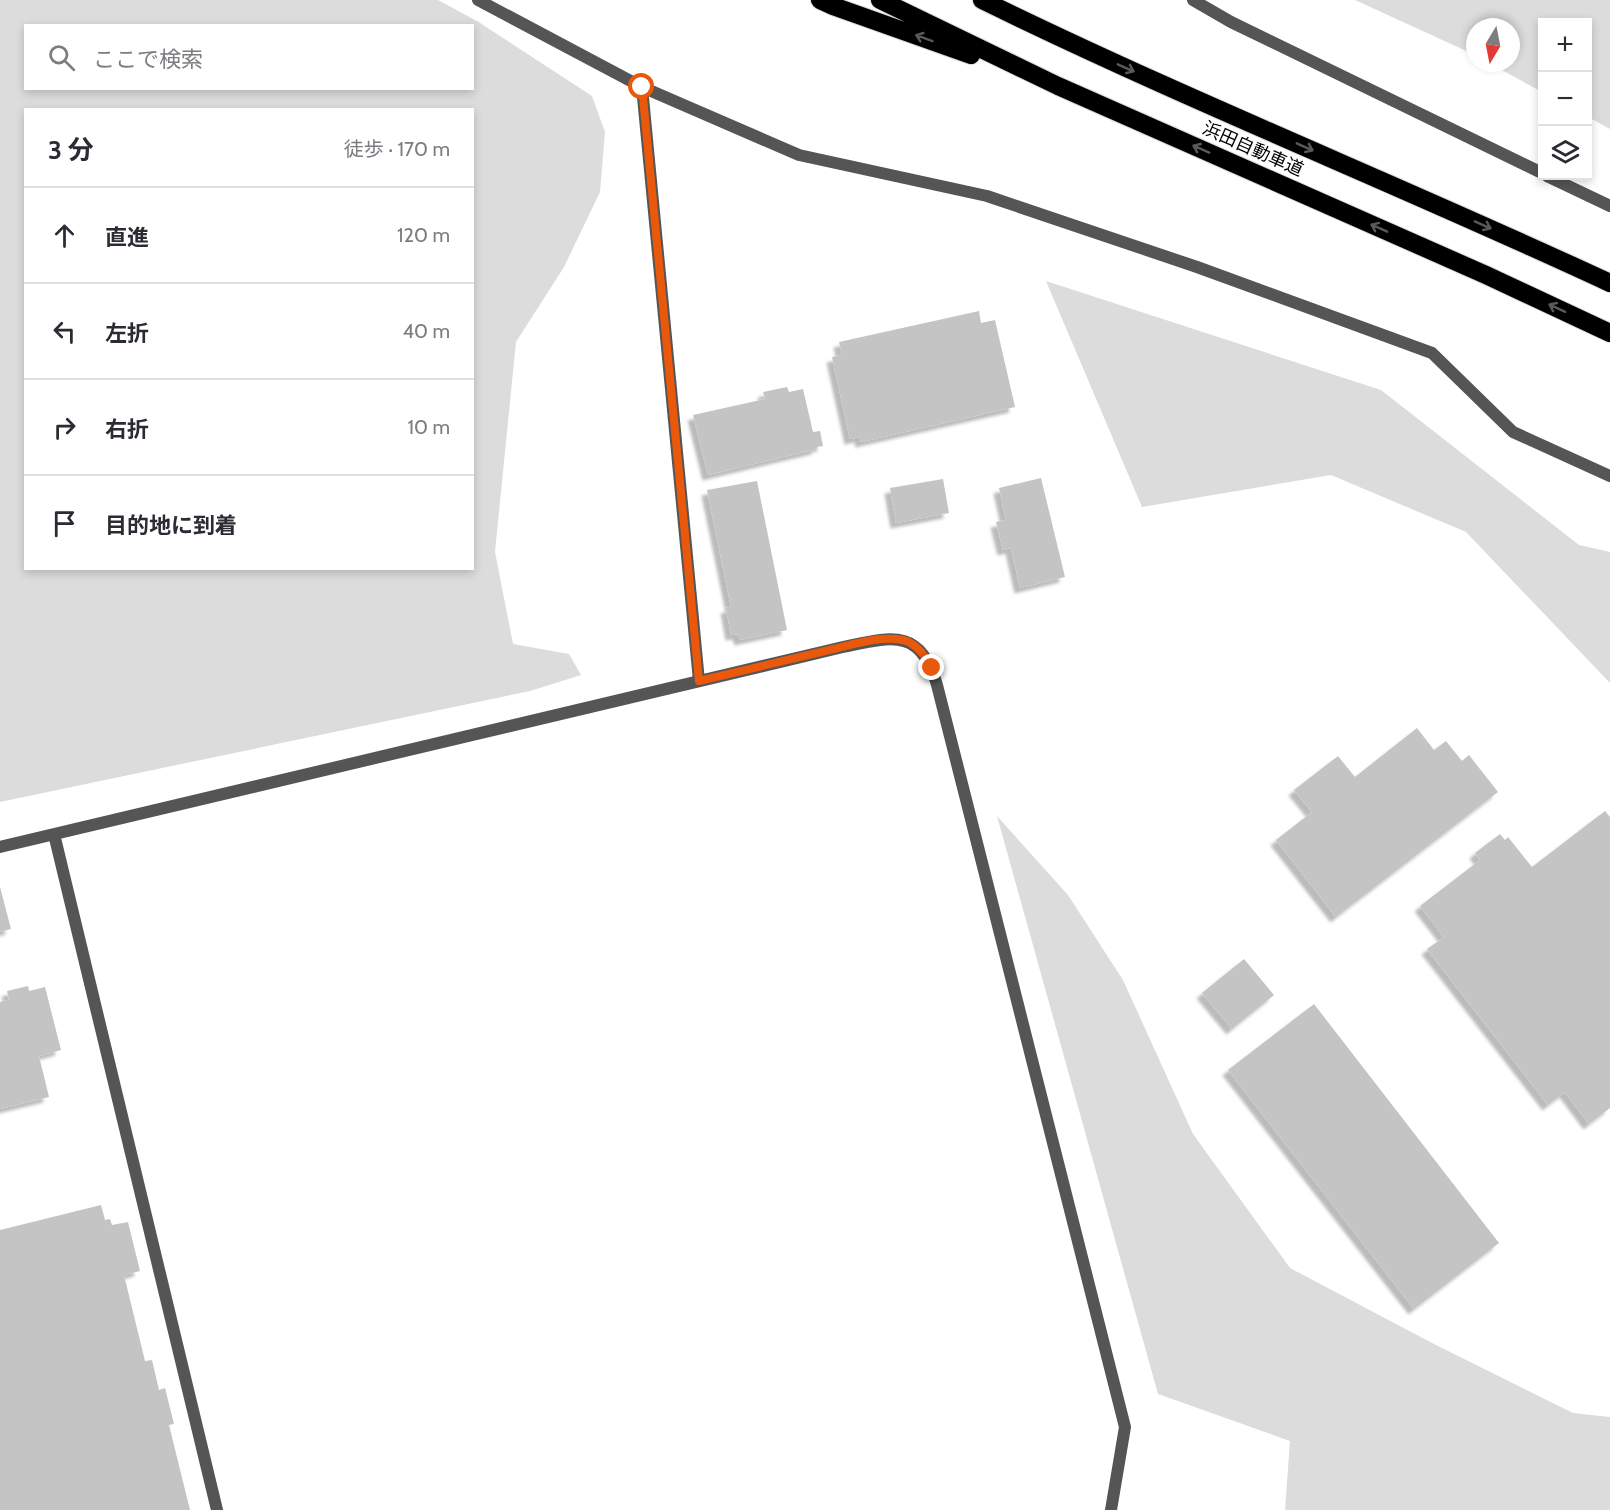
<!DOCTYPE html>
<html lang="ja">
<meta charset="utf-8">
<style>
body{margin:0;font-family:Cabin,"Noto Sans JP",sans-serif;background:#f7f7f7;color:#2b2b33}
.controls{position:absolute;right:18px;top:18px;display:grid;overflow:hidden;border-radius:0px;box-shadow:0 3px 9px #0003}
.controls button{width:54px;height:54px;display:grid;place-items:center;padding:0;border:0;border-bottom:2px solid #e1e1e2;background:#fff;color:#2b2b33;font:30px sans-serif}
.compass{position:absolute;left:1466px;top:18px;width:54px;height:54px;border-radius:50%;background:#fff;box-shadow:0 3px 9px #0003;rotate:190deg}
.stop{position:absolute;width:18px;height:18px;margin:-14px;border:4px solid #ea580c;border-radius:50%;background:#fff}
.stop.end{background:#ea580c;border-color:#fff;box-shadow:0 2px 6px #0008}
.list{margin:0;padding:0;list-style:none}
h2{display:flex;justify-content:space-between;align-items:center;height:78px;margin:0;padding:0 24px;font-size:26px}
h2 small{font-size:20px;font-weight:400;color:#7c7c81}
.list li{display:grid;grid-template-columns:39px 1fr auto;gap:18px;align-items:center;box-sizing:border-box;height:96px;padding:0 24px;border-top:2px solid #e1e1e2}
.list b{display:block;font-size:22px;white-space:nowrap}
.list em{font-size:20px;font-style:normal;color:#7c7c81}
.icon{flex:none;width:33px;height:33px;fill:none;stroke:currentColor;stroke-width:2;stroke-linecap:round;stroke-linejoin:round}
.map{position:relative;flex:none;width:1610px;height:1510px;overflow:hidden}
.search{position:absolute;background:#fff;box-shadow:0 3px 9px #0003;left:24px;top:24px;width:450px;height:66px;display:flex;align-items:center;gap:15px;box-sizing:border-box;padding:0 21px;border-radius:0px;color:#7c7c81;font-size:22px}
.panel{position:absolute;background:#fff;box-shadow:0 3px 9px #0003;left:24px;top:108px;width:450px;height:462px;border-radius:0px}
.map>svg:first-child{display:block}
.green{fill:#dcdcdc;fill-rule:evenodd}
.building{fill:#c4c4c4;filter:url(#shadow)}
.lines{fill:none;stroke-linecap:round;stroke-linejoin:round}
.motorway-casing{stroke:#dbdbdb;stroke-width:20}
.minor{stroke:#555;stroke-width:12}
.tertiary{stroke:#555;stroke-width:12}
.motorway{stroke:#000;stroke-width:18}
.oneway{stroke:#595959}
.route{stroke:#ea580c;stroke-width:8}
.labels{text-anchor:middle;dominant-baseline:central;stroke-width:6;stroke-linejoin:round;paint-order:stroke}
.street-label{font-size:18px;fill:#000;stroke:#fff}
</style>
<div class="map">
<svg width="1610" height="1510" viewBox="0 0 1610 1510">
<defs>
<filter id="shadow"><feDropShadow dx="-5.5" dy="5.5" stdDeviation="1.5" flood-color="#0004"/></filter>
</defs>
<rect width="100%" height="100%" fill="#fff"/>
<path class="green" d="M0,0h438l39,21 115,75 13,36 -5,60 -36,75 -48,75 -21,210 18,92 56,10 12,21 -51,16 -530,111zM26,26h446v62h-446zM26,110h446v458h-446z
M1355,0h255v129l-22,-12v-95h-46v70l-53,-29h22v-36h-36v28z
M1046,281l335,109 198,155 31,7v131l-144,-151 -135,-57 -189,32z
M997,816l71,79 55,85 70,154 97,134 144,76 139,69 37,4v93h-325l5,-69 -132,-47z"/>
<path class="building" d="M979,311l2,12 14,-3 20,87 -154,35 -1,-5 -10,2 -18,-82 10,-2 -3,-13z
M787,387l2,5 14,-3 10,43 7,-1 3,15 -6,1v2l-109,26 -15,-60 72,-16 -2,-7z
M1041,478l24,99 -45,11 -9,-40 -8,2 -7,-28 10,-2 -7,-32z
M943,479l6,34 -53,10 -6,-35z
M757,481l30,149 -47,10 -2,-6 -7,1 -5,-27 5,-1 -24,-117z
M1417,728l17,22 12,-9 16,20 7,-6 29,37 -162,125 -60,-77 36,-28 -18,-22 44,-34 17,21z
M1605,811l5,6v291l-21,16 -24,-32 -17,13 -121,-156 17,-12 -24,-31 60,-46 -5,-7 25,-19 5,6 3,-3 24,30z
M0,887l11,42 -11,3z
M1244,959l30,36 -42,34 -30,-36z
M28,986l1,5 16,-4 16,63 -22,6 10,41 -49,12v-107l9,-2 -2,-9z
M1314,1004l185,239 -85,66 -186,-239z
M101,1205l4,15 5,-1 2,6 16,-3 12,49 -16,4 21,86 7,-1 7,30 6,-2 9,36 -5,1 21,85h-190v-280z"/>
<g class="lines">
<g class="motorway-casing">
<path id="motorway" d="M820,0l13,6 138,49
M880,0l178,86 428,189 124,58
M982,0c206,101 420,186 628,283"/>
</g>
<path class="minor" d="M478,0l164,87 157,68 188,41 210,71 235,86 81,79 97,44
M1193,0l38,22 311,151
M642,87l57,594
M1547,176l63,30"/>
<path class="tertiary" d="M54,834l163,676
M0,847l843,-200c48,-10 78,-20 94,38l188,742 -14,83"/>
<use href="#motorway" class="motorway"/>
</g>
<defs><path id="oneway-shaft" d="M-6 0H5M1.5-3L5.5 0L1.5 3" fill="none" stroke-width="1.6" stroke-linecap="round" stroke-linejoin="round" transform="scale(1.5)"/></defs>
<g class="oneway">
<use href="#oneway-shaft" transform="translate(924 38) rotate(-160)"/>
<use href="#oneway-shaft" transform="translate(1126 68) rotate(24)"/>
<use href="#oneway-shaft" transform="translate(1305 147) rotate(24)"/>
<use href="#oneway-shaft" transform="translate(1201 149) rotate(-156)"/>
<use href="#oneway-shaft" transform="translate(1483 225) rotate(24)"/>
<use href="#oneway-shaft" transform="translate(1379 228) rotate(-156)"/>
<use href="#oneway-shaft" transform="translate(1557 308) rotate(-155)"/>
</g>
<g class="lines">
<path class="route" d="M642,87l57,594c42,-10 84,-20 126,-30 24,-5 53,-16 78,-11 13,3 23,17 29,28"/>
</g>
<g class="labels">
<g class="street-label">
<text transform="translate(1253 149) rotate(24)">浜田自動車道</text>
</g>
</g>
</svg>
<div class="controls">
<button>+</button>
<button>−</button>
<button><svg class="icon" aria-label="layers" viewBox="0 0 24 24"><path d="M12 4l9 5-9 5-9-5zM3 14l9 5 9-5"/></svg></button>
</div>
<svg class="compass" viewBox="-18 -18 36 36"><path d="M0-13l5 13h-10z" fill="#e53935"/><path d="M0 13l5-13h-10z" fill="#7c7c81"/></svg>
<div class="stop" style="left:642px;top:87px"></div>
<div class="stop end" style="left:932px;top:668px"></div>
<div class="search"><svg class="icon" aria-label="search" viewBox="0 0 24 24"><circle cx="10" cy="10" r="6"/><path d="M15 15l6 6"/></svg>ここで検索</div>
<section class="panel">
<h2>3 分<small>徒歩 · 170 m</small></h2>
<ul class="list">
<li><svg class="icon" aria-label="ahead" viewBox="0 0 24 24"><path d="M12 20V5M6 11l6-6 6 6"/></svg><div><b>直進</b></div><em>120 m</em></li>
<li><svg class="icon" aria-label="left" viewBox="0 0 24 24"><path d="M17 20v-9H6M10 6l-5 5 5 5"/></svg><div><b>左折</b></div><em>40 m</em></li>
<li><svg class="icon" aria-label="right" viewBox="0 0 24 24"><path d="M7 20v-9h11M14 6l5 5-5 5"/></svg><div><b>右折</b></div><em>10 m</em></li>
<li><svg class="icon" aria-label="arrive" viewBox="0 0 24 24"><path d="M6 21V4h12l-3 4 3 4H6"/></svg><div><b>目的地に到着</b></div></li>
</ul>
</section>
</div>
